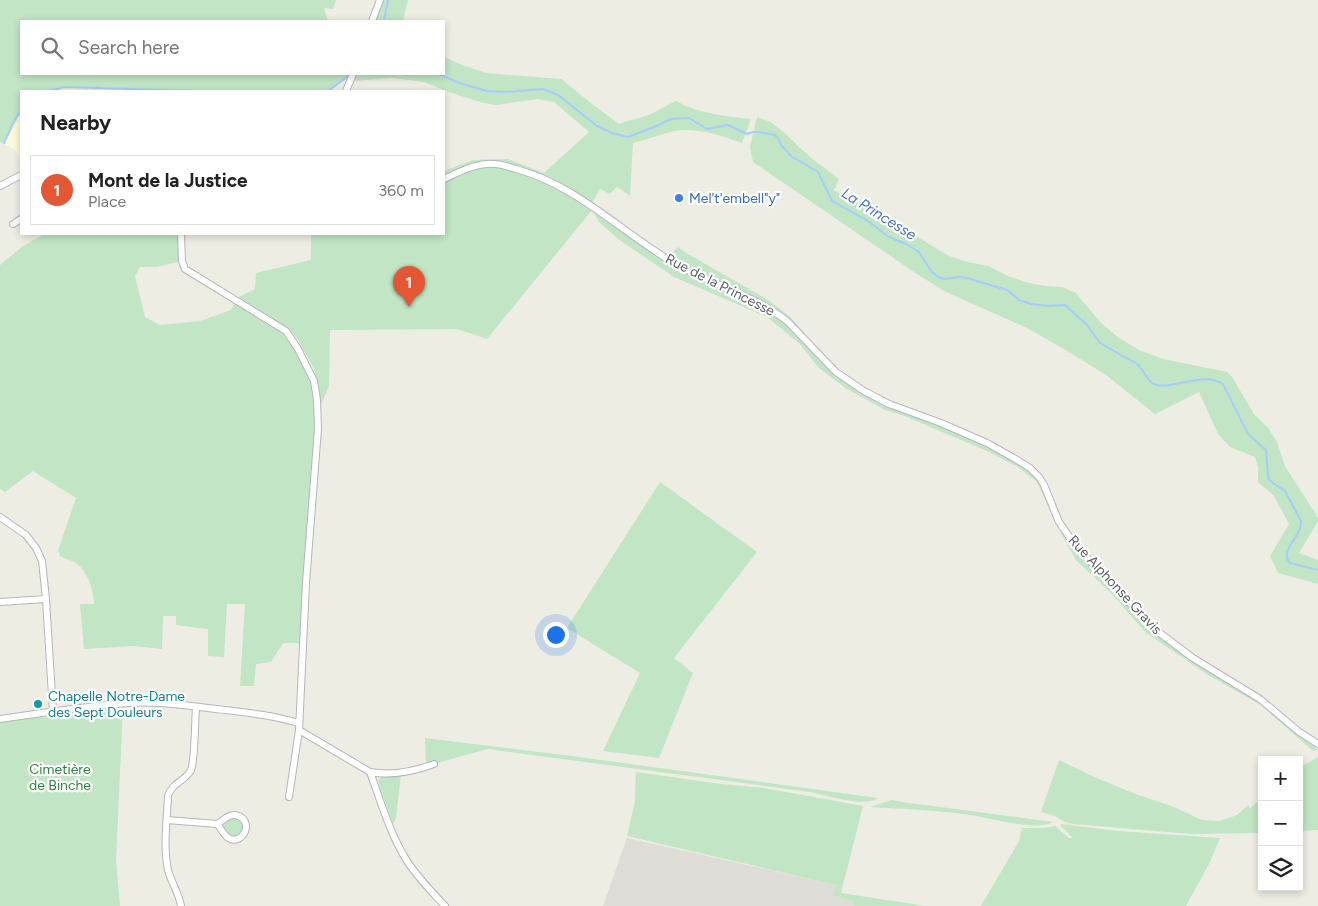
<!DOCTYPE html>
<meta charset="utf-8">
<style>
body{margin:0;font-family:Figtree,sans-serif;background:#f2f2f2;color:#222}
.controls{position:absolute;right:15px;bottom:15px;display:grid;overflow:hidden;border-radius:0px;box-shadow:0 2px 8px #0003}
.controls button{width:45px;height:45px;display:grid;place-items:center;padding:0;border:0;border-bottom:1px solid #e0e0e0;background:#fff;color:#222;font:25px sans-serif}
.you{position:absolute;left:555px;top:634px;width:18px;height:18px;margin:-12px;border:4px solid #fff;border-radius:50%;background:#1a73e8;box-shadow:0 0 0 8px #1a73e833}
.badge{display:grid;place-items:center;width:32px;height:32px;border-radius:50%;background:#e45734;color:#fff;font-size:16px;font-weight:700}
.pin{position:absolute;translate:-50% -41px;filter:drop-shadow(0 1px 2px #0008)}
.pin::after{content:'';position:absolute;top:26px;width:18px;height:15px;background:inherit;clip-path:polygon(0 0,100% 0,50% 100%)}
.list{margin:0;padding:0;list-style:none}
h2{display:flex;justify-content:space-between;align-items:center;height:65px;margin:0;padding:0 20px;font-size:21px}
h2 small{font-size:16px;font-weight:400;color:#767676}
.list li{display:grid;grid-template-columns:32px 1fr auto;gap:15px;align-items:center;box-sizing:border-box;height:70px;margin:0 10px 10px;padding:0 10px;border:1px solid #e0e0e0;border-radius:0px}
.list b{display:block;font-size:19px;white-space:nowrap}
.list p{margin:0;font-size:16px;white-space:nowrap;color:#767676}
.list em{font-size:16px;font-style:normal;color:#767676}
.icon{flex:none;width:28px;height:28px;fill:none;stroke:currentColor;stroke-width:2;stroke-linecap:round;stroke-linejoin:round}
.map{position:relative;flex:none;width:1318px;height:906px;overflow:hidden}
.search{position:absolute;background:#fff;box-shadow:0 2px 8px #0003;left:20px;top:20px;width:425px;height:55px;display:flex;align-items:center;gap:12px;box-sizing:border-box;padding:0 18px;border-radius:0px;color:#767676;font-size:19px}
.panel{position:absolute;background:#fff;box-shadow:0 2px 8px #0003;left:20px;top:90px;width:425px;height:145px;border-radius:0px}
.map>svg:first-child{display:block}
.commercial{fill:#fdf9da}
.industrial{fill:#dddcd6}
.green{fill:#c1e5c5}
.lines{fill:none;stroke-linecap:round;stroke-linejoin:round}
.stream{stroke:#a6ccfd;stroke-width:2}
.minor-casing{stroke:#b4b6bb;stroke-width:8}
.minor{stroke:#fff;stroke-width:6}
.shop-dot{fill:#3f7fe0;stroke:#fff;stroke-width:2}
.culture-dot{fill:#0f9aa8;stroke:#fff;stroke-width:2}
.labels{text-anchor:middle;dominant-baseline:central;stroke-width:4.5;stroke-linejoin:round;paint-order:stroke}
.shop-label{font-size:14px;fill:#366cbe;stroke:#fff;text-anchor:start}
.street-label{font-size:14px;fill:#5c5f64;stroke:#fff}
.culture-label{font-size:14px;fill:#0d838f;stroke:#fff;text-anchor:start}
.park-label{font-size:14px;fill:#368142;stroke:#fff}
.water-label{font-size:15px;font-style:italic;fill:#4874c0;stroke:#fff}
</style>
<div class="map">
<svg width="1318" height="906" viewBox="0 0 1318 906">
<rect width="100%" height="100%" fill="#eeede4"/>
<path class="commercial" d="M21,113v46l-6,-9 -12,-7z"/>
<path class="industrial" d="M627,838l209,47 -3,11 21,5v5h-251z"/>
<path class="green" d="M0,0h336l-3,9 -9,-1 4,13h-307v53h329l-1,3 -3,1 -20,13h-109l-122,-4 -32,1 -10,3h-32v22l-18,30 -3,-1z
M384,0h24l-5,21h-27z
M444,57l13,6 29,10 75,6 30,24 28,21c9,-4 18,-5 27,-8 11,-4 20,-11 30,-15 23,13 49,15 75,18l-9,24c-19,-7 -46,-16 -68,-12 -13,3 -27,9 -41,12l-3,53 -13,-9 -7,7 -10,-5 -8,14c-23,-16 -75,-45 -104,-39 -15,2 -30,8 -44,13v-6l29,-11 35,-1 36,14 45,-41 -35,-30 -16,-3 -42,6 -16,-3 -31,-10 -25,-10 -32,-4 -38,3 3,-7h87z
M757,117l14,5 16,13 13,13 14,12 25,19 -5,11 74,41 41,25 19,6 20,4 20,10 17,6 20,4 17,1 14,6 24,29 19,16 20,12 24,9 64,13 5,5 22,37 15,15 8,13 8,24 33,52v3l-19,32 19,7v24l-40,-11 -8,-17 19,-32 -15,-28 -16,-14v-15l-3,-10 -25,-10 -12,-13 -19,-42 -44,22 -49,-39 -42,-26 -39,-22 -81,-36 -27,-17 -164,-112 -3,-15z
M492,167l20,1 49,21 53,36 37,28 53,30 71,31 87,78 18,12 47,16 54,23 39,20 17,15 9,18 13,34 39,45 56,57 27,21 40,26 32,18 65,53 -5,1 -52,-46 -53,-30 -63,-43 -32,-37 -37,-35 -17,-30 -22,-48 -19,-15 -31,-16 -85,-36 -17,-5 -38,-21 -28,-21 -20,-25 -32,-26 -93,-40 -56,-38 -19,-17 -7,-12 -105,129 -30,-10 -127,1 -1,56 -8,19 -7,-36 -16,-29 -10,-13 -9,-1 23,33 12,29 2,26 -15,229h-18l-12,19 -15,2 -2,22h-14l5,-82h-18l-3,53 -16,-1v-27l-32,-4v-9h-13l-1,33 -28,-3 -50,3 -4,-45h14c-1,-15 -5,-31 -18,-41 -5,-3 -11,-4 -16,-7l-2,-5 18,-53 -43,-27 -28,21 -5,-3v-224l23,-19 21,-12h135l2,27 -24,6h-17l-5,9 10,41 15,8 40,-4 31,-11 6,-12 18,-9 1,-16 55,-13v-26h133v-52l28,-12z
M678,247l8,6 84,48 20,16 16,18 -1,1 -13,-13 -124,-66z
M660,482l97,70 -83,106 19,15 -34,85 -56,-7 37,-78 -73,-45z
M123,707l-7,154 4,45h-120v-184z
M425,738l154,19 299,41c-12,10 -53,-3 -68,-6l-322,-43c-21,5 -41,12 -62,17z
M1318,757v73l-19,1v-63z
M1059,760l33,16 41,17 41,14 28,13 18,1 17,-6 11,-10 2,3 12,-10v35l-71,1 -117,-10 -9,-2 -10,-6 -14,-4z
M636,772l85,12 43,4 99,18 -22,87 85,13h-72v-5l-21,-5 3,-11 -209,-49 8,-35z
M401,774l-5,44 -3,6 -15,-43 4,-5z
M892,800l10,2 151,20c-18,10 -61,-4 -83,-7 -33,-5 -67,-6 -100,-8z
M223 827a10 10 0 1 1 20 0a10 10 0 1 1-20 0Z
M1061,824l56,7 103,7 -10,24 -24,44h-205l38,-65 3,-13h21l12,-2 14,12h4l-12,-12z"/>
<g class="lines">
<path class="stream" d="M384,21l4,-21
M439,74l20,9 28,8 17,1 39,-3 15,6 39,31 15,7 16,4 26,-10 17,-8 18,-1 18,11 21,-4 19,9 6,-2h5l17,3 3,3 3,7 10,11 27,16 14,29 36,20 21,16 17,7 13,8 12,19 7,6 6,2 16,-2 7,1 40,12 12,10 12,4 17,2 17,-1 22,20 13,18 37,21c6,5 9,14 15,19 15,10 49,-13 71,1l25,50 18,16 2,26 1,4 16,11 16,30c2,15 -23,29 -11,42l28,7
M49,91l15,-4 133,4
M328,91l22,-16
M4,143l12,-26 5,-6"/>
<g class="minor-casing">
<path id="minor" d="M372,21l8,-21
M346,91l7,-17
M444,179c13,-6 28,-14 43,-15 10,-1 20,2 29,5 63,17 108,66 163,97 35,19 76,30 108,55l49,51 28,19 25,13 52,19 46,20 32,18 11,7 9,9 5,8 15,37 16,23 78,83 40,30 67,41 38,32 20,13
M0,186l21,-11
M13,224l8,-5
M181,234l1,27 3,8 101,62 12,18 16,32 3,19 1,29 -12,154 -7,147 -10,67
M0,517l26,18 10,13 6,13 4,38 7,113
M0,602l46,-3
M0,719c43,-6 85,-13 128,-16 27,-2 54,2 80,5 31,4 61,6 90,15
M299,730l71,42c21,4 45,-1 64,-8
M370,772c11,30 20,62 37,89 11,17 25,31 38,45
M167,820l50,4c6,-3 10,-9 17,-9 3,0 5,1 7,2 13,10 -2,30 -14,20 -4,-3 -6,-9 -10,-13
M181,906c-2,-13 -10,-24 -13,-36 -5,-24 -1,-50 0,-74 4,-14 17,-14 23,-26 4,-10 4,-51 5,-63"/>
</g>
<use href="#minor" class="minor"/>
</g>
<circle class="shop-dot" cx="679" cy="198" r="5"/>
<circle class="culture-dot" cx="38" cy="704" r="5"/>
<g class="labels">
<g class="shop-label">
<text x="689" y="198">Mel't'embell"y"</text>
</g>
<g class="street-label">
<text transform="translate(720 285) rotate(27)">Rue de la Princesse</text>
<text transform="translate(1115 585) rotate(47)">Rue Alphonse Gravis</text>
</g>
<g class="culture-label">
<text x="48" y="696">Chapelle Notre-Dame<tspan x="48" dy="16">des Sept Douleurs</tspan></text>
</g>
<g class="park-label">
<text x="60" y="769">Cimetière<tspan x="60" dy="16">de Binche</tspan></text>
</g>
<g class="water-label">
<text transform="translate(879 214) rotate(32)">La Princesse</text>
</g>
</g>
</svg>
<div class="controls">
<button>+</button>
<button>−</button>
<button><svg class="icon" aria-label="layers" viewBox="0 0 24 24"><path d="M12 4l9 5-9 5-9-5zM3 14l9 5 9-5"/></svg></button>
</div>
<div class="you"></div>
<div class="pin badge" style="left:409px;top:307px">1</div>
<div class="search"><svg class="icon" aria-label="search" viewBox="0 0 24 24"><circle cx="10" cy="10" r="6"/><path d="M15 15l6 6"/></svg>Search here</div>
<section class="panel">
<h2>Nearby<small></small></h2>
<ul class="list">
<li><span class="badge">1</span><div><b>Mont de la Justice</b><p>Place</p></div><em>360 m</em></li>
</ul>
</section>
</div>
